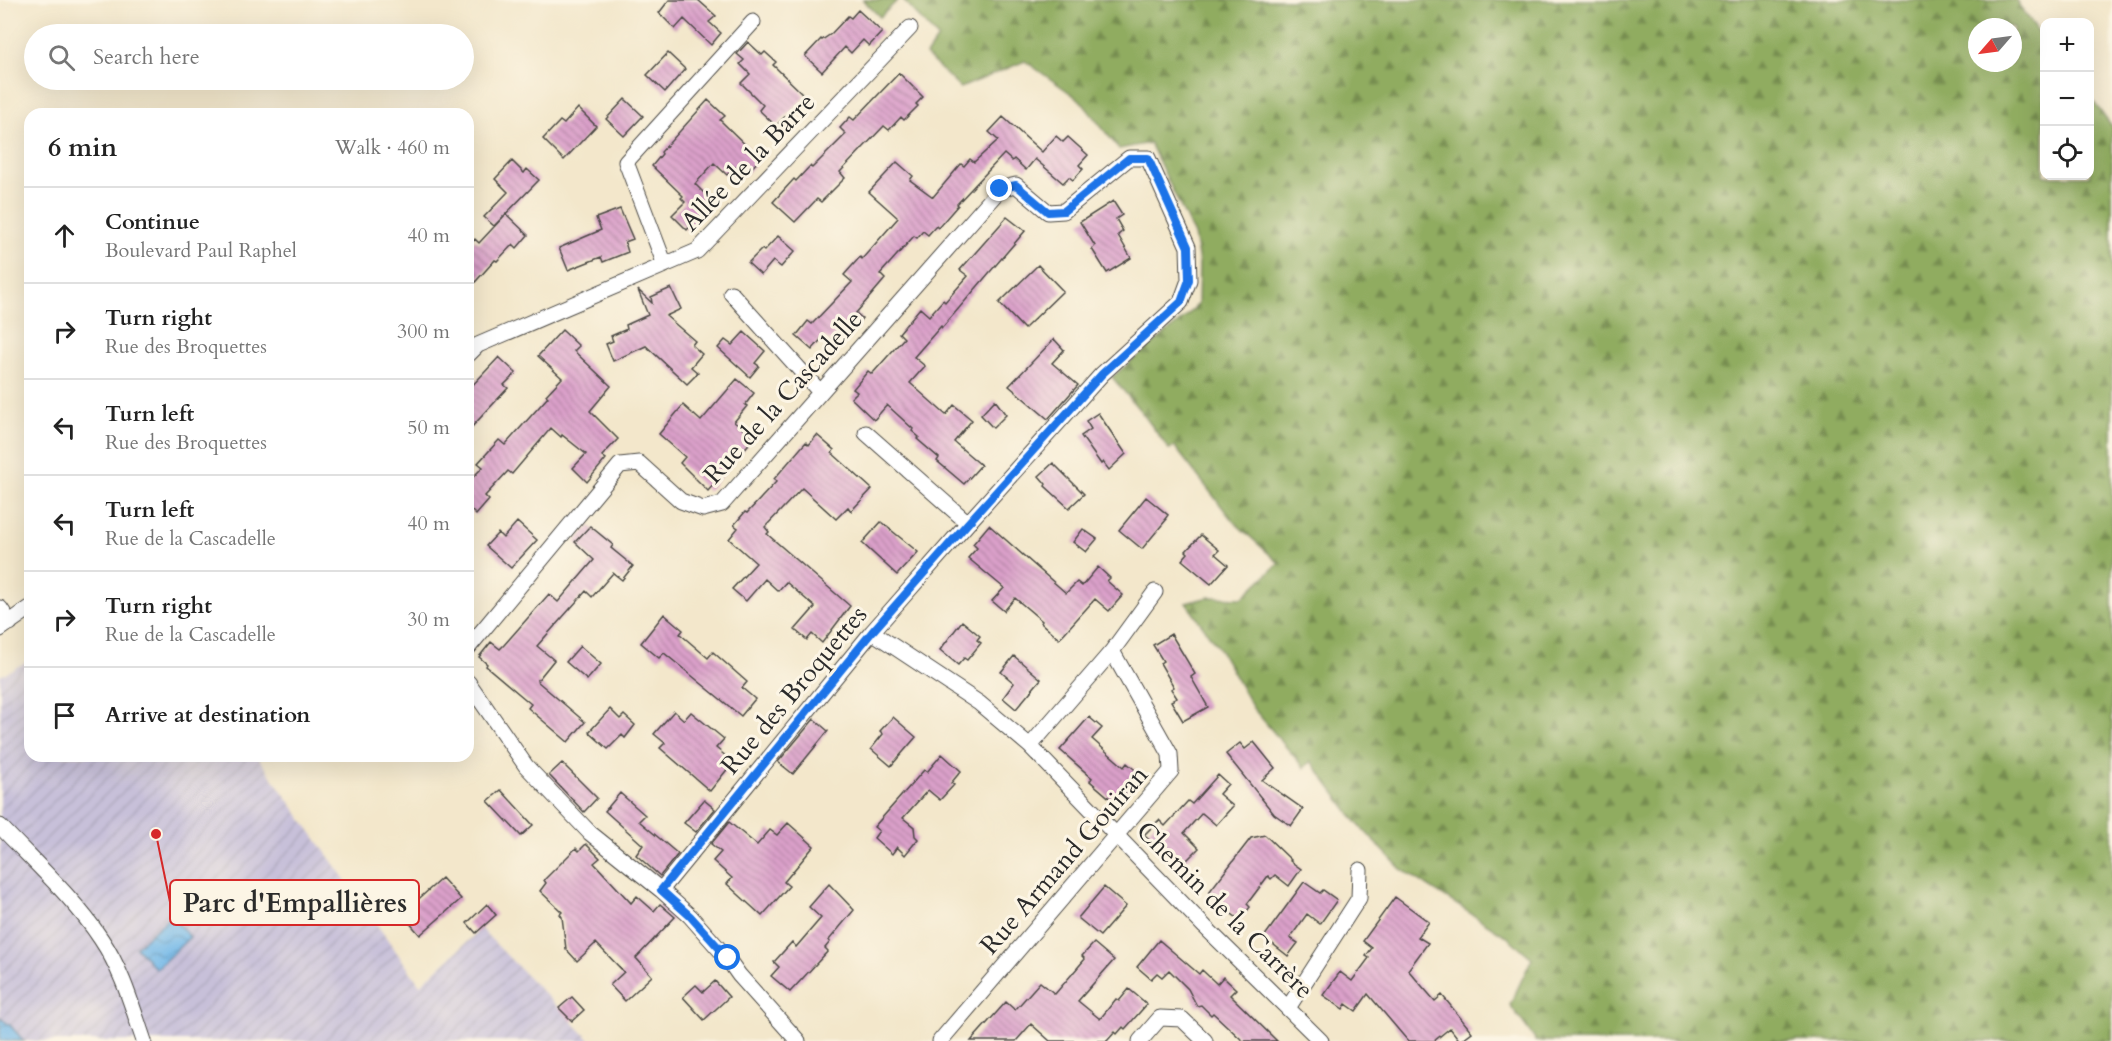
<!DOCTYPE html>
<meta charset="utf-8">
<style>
body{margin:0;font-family:Cardo,serif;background:#f2f2f2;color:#222}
.controls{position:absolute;right:18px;top:18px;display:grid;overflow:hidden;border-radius:12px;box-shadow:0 6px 24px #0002}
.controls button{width:54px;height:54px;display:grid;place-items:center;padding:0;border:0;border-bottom:2px solid #e0e0e0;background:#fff;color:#222;font:30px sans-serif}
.compass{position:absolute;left:1968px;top:18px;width:54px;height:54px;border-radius:50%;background:#fff;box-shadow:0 6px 24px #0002;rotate:242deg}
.stop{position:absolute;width:18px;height:18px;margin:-14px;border:4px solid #1a73e8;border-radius:50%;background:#fff}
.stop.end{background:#1a73e8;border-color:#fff;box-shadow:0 2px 6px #0008}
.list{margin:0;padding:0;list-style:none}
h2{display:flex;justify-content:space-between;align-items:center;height:78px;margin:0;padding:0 24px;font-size:26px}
h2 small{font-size:20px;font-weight:400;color:#767676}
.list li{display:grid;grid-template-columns:39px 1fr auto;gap:18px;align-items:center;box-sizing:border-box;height:96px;padding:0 24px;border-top:2px solid #e0e0e0}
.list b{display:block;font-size:22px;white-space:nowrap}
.list p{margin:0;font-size:20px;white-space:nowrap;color:#767676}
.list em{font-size:20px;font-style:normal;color:#767676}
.icon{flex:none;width:33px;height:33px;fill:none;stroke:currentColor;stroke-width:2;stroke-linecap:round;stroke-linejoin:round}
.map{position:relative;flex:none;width:2112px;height:1041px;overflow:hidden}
.search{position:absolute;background:#fff;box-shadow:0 6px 24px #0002;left:24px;top:24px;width:450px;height:66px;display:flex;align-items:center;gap:15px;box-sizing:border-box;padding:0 21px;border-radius:33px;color:#767676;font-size:22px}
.panel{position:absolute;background:#fff;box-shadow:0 6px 24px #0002;left:24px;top:108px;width:450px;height:654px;border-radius:18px}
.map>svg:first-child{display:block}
.industrial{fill:url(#industrial-furrows)}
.forest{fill:url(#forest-firs);stroke:#5e6c46;stroke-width:1.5;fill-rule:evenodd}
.water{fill:url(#water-waves);stroke:#4e728a;stroke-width:1.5}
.building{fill:url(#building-back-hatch)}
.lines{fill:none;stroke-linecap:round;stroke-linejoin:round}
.minor-casing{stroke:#494743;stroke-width:17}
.minor{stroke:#fff;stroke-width:15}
.route{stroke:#1a73e8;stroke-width:8}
.labels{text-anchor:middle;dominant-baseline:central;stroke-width:6;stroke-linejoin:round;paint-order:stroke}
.street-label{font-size:26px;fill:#2b2b2b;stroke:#fcf5e5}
.leader{fill:none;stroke:#d62828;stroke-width:2}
.callout-dot{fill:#d62828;stroke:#fcf5e5;stroke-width:2}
.callout{fill:#fcf5e5;stroke:#d62828;stroke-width:2}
.callout-label{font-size:27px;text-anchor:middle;font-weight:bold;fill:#2b2b2b}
</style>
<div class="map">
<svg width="2112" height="1041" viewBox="0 0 2112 1041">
<defs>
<pattern id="industrial-furrows" width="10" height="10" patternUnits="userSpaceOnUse" patternTransform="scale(1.5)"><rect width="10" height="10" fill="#c7c0d9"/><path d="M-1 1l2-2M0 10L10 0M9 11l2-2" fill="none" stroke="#aba5ba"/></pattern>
<pattern id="forest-firs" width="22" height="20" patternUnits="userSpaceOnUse" patternTransform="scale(1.5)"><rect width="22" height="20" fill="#90ac60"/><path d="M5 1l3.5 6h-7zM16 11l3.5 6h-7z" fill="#768c4f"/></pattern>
<pattern id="water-waves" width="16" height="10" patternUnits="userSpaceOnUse" patternTransform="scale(1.5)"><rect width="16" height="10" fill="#72b8e9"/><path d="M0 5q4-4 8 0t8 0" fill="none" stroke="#5e96bd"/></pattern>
<pattern id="building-back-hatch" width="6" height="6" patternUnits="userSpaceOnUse" patternTransform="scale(1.5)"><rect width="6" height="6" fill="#dba0ca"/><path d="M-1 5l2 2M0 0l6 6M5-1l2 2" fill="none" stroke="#b283a4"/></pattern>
</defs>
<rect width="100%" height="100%" fill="#fcf5e5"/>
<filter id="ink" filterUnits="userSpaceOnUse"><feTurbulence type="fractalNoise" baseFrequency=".0167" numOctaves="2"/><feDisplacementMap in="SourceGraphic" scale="12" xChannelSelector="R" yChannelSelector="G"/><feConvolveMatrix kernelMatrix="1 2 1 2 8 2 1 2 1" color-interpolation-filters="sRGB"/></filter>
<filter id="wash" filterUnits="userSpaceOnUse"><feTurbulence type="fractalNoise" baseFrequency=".008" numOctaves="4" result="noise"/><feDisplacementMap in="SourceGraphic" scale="24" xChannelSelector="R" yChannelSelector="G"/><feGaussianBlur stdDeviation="1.35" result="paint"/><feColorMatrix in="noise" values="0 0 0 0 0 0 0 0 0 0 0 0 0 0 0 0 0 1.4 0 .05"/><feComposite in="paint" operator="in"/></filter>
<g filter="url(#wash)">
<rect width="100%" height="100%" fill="#f3e7cb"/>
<path class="industrial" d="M30,660v96h227l163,229 61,-56 110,112h-591v-365z"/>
<path class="forest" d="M863,0h35l-18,17z
M903,0h1112l29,39v137h46v-79l22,30v914h-577v-2l-25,-34 22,-47 -26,-22 -105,-67 -44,-46 -46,-62 -7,7 -51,-60 -35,-61 -32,-44 23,-6 33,1 37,-35 -46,-42 -58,-74 -6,2 -26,-35 -31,-37 75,-61 11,-12 1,-42 -5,-27 -44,-92 -31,6 -39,-49 -55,-39 -65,27 -34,-33 12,-17zM1977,27h36v36h-36z"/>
<path class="water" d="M171,916l19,21 -34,32 -20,-22z
M0,1018l10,7 14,16h-24z"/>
<g id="blocks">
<path class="building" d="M669,0h29l18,16 -7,6 12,11 -10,12 -27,-26 -9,10 -16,-16z
M858,10l24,22 -13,14 -6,-6 -12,13 -6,-6 -23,25 -17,-16 16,-17 1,1 9,-6 17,-18 3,2z
M748,42l14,13 3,-3 11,10 -3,3 32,31 -29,30 -17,-16 4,-5 -22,-22 9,-9 -10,-10 4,-4 -7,-6z
M668,53l17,16 -20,23 -18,-17z
M899,73l24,24 -7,7 2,2 -14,14 -3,-3 -12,13 -5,-4 -44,46 5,6 -24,24 -4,-3 -22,23 -22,-20 21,-23 2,2 14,-15 2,2 34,-34 -6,-6 10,-11 4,3z
M625,99l18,17 -19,20 -18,-17z
M708,100l17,16 -5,4 40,39 -16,17 -9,-9 -8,8 -13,-12 -19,21 18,18 -26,28 -15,-15 13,-13 -4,-4 2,-2 -31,-30 10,-12 -1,-2z
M578,108l18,18 -32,34 -21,-21 17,-18 4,3z
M1003,117l39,35 14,-16 7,6 5,-5 20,18 -9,10 4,4 -10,11 -4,-3 -6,6 -28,-24 -9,11 -12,-11 -2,2 -8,-7 -47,50 1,1 -20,23 -2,-2 -8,9 -5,-4 -6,7 -3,-2 -34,38 5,5 -29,34 6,5 -19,22 -7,-7 -6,8 -6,-5 -12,14 -16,-14 12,-15 4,3 40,-42 -8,-7 16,-18 2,2 36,-41 -29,-26 28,-30 16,14 -3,4 23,17 28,-33 3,2 6,-7 4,3 24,-22 -9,-8z
M512,161l12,12 3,-4 12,11 -45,46 -10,-9 24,-25 -13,-13z
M1113,201l9,14 -6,4 7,12 -5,4 13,23 -24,15 -15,-24 3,-3 -15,-24z
M620,209l13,30 -8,3 3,10 -25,10 -2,-5 -33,13 -9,-22 42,-18 -5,-12z
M506,214l22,21 -11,13 -4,-4 -16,17 -2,-1 -27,30v-43l7,-8 4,4z
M1007,217l18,14 -83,97 -1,-2 -27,31 11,9 -15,17 36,32 8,-10 18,15 -18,22 27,23 -17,19 -27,-23 2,-3 -22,-19 2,-2 -7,-6 1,-2 -26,-24 -13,15 -23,-22 6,-6 -4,-3 15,-18 4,3 32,-36 -5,-5 21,-25 9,8 14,-16 2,2 23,-26 -8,-6z
M778,236l17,15 -14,16 -8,-6 -12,14 -13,-12 14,-14 2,2z
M1038,265l25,26 -39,38 -25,-26z
M671,288l10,21 -15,7 29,25 -3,4 10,9 -11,13 7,6 -11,11 -41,-38 -33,15 -7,-17 7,-3 -2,-5 16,-7 -1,-4 22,-10 -10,-25 14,13 -1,-6z
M562,330l17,16 -5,5 37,35 -21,25 28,28 -16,17 4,3 -19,23 -14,-14 13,-14 -24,-19 -1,2 -10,-9 -39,46 -4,-3 -23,25 4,4 -13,15 -5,-5 -3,3v-31l15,-15 -5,-4 21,-23 6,5 43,-48 -2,-2 16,-17 -24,-22z
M744,332l21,19 -10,12 4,3 -9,11 -32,-29 7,-8 7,5z
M1054,339l10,11 -12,13 26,22 -30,34 -39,-33z
M499,357l17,16 -12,12 4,3 -40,43v-41z
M737,379l17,14 -9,12 2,1 -13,16 20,16 -46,53 -28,-28 5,-6 -26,-23 24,-29 18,16z
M995,400l11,15 -13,13 -12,-13z
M1098,413l28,41 -17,16 -6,-8 -2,2 -20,-28 10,-7 -5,-8z
M817,435l17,15 -2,3 40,36 -21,22 -3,-4 -12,12 -34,-31 -37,39 4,5 -2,2 83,72 -28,37 -10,-9 -5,6 -12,-10 20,-23 -29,-25 -8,9 -13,-12 -19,22 -14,-12 24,-26 -27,-24 9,-11 -4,-3 11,-13 2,1 30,-32 -3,-2 32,-37 3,3z
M1053,463l31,31 -15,14 -24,-22 1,-2 -7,-8z
M1146,497l22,18 -3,4 1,1 -24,29 -23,-19z
M517,522l20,18 -26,28 -25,-22 12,-13 5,5z
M881,522l37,30 -21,23 -35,-32z
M989,525l77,68 11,-11 5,4 16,-19 12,11 -3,3 16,14 -14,16 -14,-12 -36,40 -18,-16 1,-2 -27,-23 -11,13 -12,-10 12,-13 -36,-30 9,-10 -4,-4z
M590,526l23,19 -2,3 22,18 -11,14 -9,-7 -21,24 -6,-6 -49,55 17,14 -17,21 48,41 -17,20 -40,-34 3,-4 -45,-38 1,-2 -8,-7 12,-15 9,7 4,-4 45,-51 9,8 36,-42 -19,-18z
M1083,529l14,10 -11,13 -13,-10z
M1201,535l18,15 -4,4 13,11 -17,19 -29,-24 6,-7 -2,-2z
M664,614l19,16 -3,4 28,24 5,-6 34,30 -5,6 13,11 -14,17 -77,-63 -5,5 -18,-15z
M962,621l18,15 -3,4 4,3 -14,17 -3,-2 -6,7 -18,-15z
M1171,634l24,40 -4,3 17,30 -25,14 -12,-20 6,-3 -6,-9 3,-2 -14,-24 3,-2 -10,-16z
M580,646l21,18 -14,16 -21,-18z
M1014,656l27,23 -25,30 -13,-11 11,-15 -13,-11z
M610,709l10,10 4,-4 11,10 -10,13 -3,-3 -14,14 -19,-17z
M674,711l10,9 7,-8 33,27 -8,9 17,14 -23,29 -50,-43 5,-5 -11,-9z
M893,717l23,20 -25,29 -20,-17 12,-15 -3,-3z
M1089,717l13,11 -10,11 32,28 3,-4 13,11 -18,23 -4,-4 -5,8 -23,-20 2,-3 -32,-28z
M814,719l14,12 -35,43 -15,-12z
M1254,742l21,26 -13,12 41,29 -12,17 -17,-12 -48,-60 14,-11 5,6z
M942,754l19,17 -10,12 3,2 -14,15 -12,-10 -25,28 11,9 1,9 3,3 -13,16 -8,-8 -5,7 -18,-16 5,-7 -5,-4 50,-57 3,2z
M562,763l35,35 -13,14 -35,-37z
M1218,775l10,9 -9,10 14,12 -17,19 -14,-12 -18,20 15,15 -21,21 -34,-34 15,-15 6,6 23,-25 4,3z
M501,790l32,35 -12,11 -33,-35z
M620,793l25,22 -6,6 39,33 -18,22 -24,-21 7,-10 -38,-34z
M704,800l11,9 -19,23 -12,-9z
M729,822l28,23 13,-15 7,5 11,-12 26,23 -30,36 5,4 -27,30 -35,-32 5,-6 -19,-17 8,-9 -10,-8z
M1265,835l26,25 -1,1 11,8 -12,17 -14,-11 -4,4 -3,-3 -21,28 3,3 -10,13 -19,-14 2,-3 -14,-11 42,-54z
M586,844l14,14 -6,5 37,40 6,-7 17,15 6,-7 15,13 -39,41 16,18 -27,25 -15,-16 14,-13 -28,-29 -19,18 -11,-12 -4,-32 -2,-3 2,-2 -22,-21 6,-8 -2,-3 32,-32 3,3z
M442,878l19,21 -41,36 -18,-21z
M1304,882l16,11 3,-3 14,10 -17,24 -13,-10 -17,24 8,5 -10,13 -24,-19z
M829,884l25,26 -25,30 1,2 -5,6 3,3 -38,41 -19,-16 8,-9 -5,-5 18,-20 4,5 25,-29 -12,-11z
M1104,887l22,19 -26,30 -22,-18z
M1395,897l34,25 -11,15 10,6 -20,27 27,31 7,-6 30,37 -12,9 -10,-13 -16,13h-26l-40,-47 -12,17 -10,-7 -3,5 -20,-14 17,-23 12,9 17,-23 -3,-2 6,-8 -9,-7z
M487,904l9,11 -20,18 -9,-10z
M1159,940l40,34 3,-4 15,14 6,-7 13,12 -6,6 47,46h-34l-30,-28 -2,2 -10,-10 -4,1 -9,-17 -19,-19 -7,7 -5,-4 -6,6 -14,-12z
M1094,943l20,17 -36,41 22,18 16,-20 3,2 10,-12 18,15 -22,25 -2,-2 -6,7 -2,-2 -8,9h-57l-19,-17 -15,17h-45l35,-39 9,8 25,-28 15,12 30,-35 -3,-3z
M715,981l14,16 -25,23 -21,-23 13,-12 7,7z
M572,997l12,13 -12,11 -13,-13z"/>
</g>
</g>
<g filter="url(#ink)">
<use href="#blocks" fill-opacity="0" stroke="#494743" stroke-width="1.5"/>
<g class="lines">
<g class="minor-casing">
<path id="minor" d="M665,265l-39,-103 127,-140
M731,293l89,99
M468,355l10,-10 219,-94 213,-223
M866,433l102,90
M0,608l10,15
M0,629l30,-21
M872,632l107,71 51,43 175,181 116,114
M468,648l152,-183 19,-2 42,38 22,8 19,-5 278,-315 16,-4 32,27 16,-1 65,-53h19l40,89 1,33 -8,22 -79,72 -134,149 -96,109 -211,258
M1112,651l43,-59
M468,682l58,84 64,67 71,57 29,26 37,42 12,17 59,66
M0,826c33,35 75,73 101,113 21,31 31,67 43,102
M1288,1008l71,-110 1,-28
M940,1041l231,-270 -1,-17 -58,-103 -82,95
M1140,1041l20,-23 22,1 23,22"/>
</g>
<use href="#minor" class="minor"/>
</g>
</g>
<g class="lines" filter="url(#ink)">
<path class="route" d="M728,958l-38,-42 -29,-26 211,-258 96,-109 134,-149 79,-72 8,-22 -1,-33 -40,-89h-19l-65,53 -16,1 -32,-27 -16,4"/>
</g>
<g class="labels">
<g class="street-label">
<text transform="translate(748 162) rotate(-46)">Allée de la Barre</text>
<text transform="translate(783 397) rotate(-48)">Rue de la Cascadelle</text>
<text transform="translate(794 690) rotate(-50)">Rue des Broquettes</text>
<text transform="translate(1064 860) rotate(-49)">Rue Armand Gouiran</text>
<text transform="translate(1225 910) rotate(45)">Chemin de la Carrère</text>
</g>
</g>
<path class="leader" d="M156 834L170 902"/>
<circle class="callout-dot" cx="156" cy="834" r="6"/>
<rect class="callout" x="170" y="880" width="249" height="45" rx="6"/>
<g class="callout-label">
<text x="295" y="912">Parc d'Empallières</text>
</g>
</svg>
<div class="controls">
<button>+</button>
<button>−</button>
<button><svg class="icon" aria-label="locate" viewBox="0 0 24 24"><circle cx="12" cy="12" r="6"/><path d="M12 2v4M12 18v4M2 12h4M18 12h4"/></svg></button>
</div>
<svg class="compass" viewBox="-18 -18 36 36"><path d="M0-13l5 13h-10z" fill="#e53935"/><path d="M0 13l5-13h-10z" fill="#767676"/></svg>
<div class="stop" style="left:728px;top:958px"></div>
<div class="stop end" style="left:1000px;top:189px"></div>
<div class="search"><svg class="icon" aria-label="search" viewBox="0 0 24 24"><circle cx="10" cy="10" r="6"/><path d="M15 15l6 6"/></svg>Search here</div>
<section class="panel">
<h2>6 min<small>Walk · 460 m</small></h2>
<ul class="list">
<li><svg class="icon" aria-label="ahead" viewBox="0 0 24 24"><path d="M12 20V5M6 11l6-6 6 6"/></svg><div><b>Continue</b><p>Boulevard Paul Raphel</p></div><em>40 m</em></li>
<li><svg class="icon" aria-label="right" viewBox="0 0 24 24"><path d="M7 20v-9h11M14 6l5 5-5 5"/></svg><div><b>Turn right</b><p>Rue des Broquettes</p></div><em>300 m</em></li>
<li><svg class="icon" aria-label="left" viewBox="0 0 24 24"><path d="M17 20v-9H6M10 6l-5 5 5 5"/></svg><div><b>Turn left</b><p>Rue des Broquettes</p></div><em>50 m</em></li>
<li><svg class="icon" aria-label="left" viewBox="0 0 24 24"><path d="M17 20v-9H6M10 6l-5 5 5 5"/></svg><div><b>Turn left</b><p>Rue de la Cascadelle</p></div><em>40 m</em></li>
<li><svg class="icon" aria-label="right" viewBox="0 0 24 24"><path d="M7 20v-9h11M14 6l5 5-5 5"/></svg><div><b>Turn right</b><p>Rue de la Cascadelle</p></div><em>30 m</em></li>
<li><svg class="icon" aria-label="arrive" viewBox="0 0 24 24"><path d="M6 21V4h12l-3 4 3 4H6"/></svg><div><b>Arrive at destination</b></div></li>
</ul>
</section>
</div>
